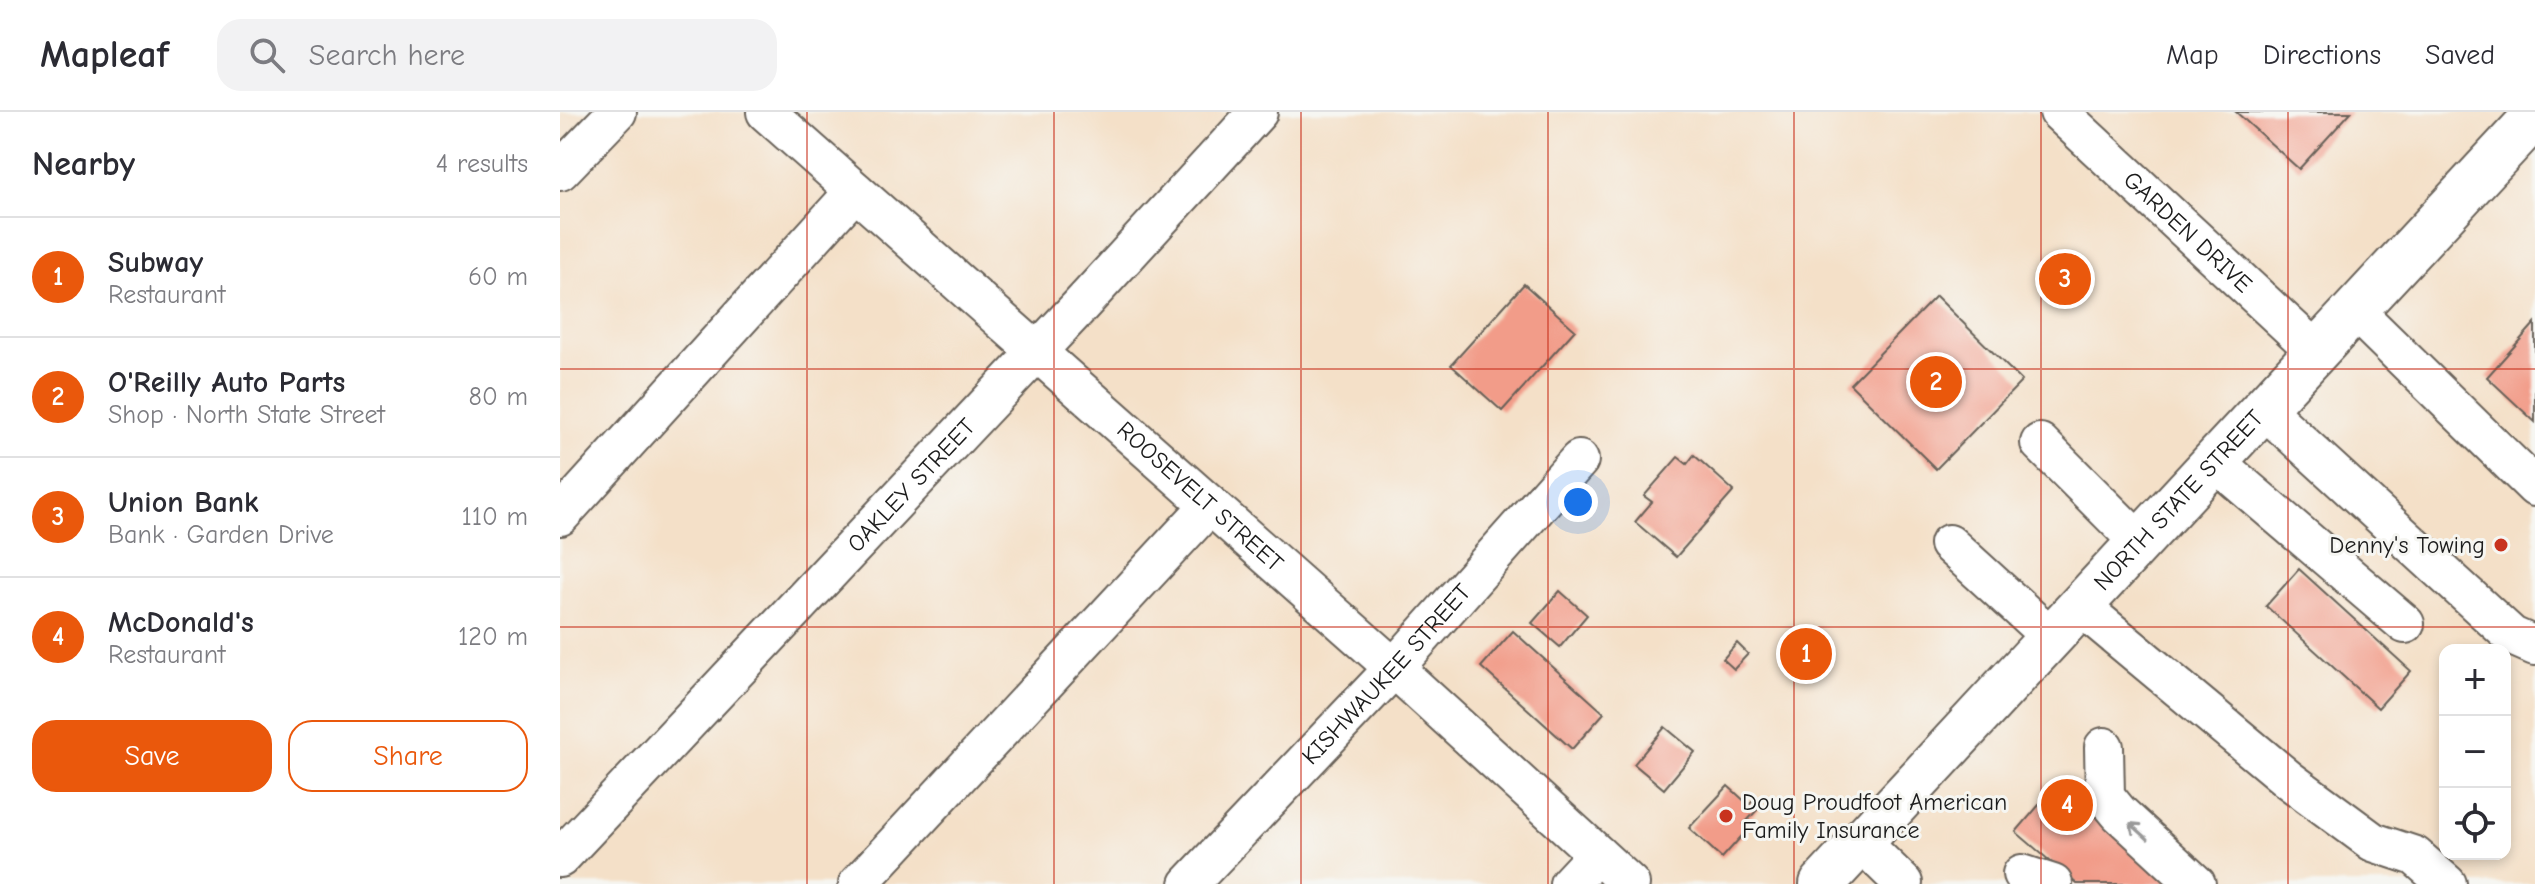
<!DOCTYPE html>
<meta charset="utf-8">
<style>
body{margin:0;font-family:"Comic Neue",sans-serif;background:#f2f2f3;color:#2b2b33}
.controls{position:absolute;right:24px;bottom:24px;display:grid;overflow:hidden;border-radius:16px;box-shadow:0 4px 12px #0003}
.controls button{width:72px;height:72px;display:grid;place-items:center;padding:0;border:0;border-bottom:2px solid #e1e1e2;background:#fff;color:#2b2b33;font:40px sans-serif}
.you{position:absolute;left:1018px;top:390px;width:28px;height:28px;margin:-20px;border:6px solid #fff;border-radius:50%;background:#1a73e8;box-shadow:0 0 0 12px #1a73e833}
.badge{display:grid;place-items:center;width:52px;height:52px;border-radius:50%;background:#ea580c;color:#fff;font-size:26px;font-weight:700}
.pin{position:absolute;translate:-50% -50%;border:4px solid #fff;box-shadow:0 2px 8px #0006}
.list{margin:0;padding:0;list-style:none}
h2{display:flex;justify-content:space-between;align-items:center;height:104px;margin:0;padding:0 32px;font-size:34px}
h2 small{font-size:26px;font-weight:400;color:#7c7c81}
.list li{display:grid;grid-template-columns:52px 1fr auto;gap:24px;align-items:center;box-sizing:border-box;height:120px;padding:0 32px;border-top:2px solid #e1e1e2}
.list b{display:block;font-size:30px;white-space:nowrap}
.list p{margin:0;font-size:26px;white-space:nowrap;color:#7c7c81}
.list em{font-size:26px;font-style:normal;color:#7c7c81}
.actions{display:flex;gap:16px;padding:24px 32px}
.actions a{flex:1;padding:18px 0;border:2px solid #ea580c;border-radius:24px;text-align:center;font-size:28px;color:#ea580c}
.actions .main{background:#ea580c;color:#fff}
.icon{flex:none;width:44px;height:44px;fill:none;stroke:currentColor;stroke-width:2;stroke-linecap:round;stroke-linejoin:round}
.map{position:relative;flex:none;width:1975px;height:772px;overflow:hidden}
header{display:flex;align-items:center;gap:48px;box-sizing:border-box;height:112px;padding:0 40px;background:#fff;border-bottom:2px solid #e1e1e2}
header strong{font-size:38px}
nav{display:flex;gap:44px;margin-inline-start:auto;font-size:28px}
.search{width:560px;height:72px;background:#f2f2f3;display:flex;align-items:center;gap:20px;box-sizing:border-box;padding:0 28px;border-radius:24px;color:#7c7c81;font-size:30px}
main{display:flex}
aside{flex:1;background:#fff}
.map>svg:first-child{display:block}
.building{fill:#f29c89}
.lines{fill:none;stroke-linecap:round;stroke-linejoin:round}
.minor-casing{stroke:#686158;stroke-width:42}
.major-casing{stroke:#686158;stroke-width:48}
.minor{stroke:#fff;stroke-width:38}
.major{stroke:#fff;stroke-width:44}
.oneway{stroke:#999}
.grid{fill:none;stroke:#c8321e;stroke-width:2;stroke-opacity:0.55}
.poi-dot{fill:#c8321e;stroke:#f6f6f2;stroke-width:3}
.labels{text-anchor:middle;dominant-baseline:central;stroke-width:6;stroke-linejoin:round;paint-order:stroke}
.street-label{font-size:24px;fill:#1c1c1c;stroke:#f6f6f2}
.poi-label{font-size:24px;fill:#1c1c1c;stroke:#f6f6f2;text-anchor:end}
</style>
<header>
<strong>Mapleaf</strong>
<div class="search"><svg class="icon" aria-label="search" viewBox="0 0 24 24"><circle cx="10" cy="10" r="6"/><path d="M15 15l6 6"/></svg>Search here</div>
<nav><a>Map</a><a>Directions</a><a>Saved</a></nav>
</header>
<main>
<aside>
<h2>Nearby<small>4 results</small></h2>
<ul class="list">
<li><span class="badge">1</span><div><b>Subway</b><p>Restaurant</p></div><em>60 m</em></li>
<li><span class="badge">2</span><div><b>O'Reilly Auto Parts</b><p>Shop · North State Street</p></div><em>80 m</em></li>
<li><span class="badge">3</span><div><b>Union Bank</b><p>Bank · Garden Drive</p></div><em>110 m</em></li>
<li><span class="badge">4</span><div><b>McDonald's</b><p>Restaurant</p></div><em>120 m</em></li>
</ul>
<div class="actions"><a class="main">Save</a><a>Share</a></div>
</aside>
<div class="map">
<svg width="1975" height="772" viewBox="0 0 1975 772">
<rect width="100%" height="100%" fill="#f6f6f2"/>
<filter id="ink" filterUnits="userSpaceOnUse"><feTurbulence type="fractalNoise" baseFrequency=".0125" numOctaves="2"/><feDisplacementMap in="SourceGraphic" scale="16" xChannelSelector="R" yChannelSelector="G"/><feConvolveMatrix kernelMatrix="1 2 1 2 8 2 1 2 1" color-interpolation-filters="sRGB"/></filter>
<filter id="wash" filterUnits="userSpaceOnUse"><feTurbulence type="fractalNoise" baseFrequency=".006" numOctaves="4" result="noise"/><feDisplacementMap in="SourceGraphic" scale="32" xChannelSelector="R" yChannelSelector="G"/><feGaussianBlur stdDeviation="1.8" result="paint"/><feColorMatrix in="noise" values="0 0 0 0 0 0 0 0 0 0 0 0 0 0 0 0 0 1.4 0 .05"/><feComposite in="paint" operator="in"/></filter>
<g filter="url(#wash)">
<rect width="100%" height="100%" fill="#f4e0c8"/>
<g id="blocks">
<path class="building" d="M1676,0h115l-52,57z
M964,172l51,46 -73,81 -51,-46z
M1376,184l86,85 -86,88 -86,-85z
M1975,211v99l-48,-45z
M1134,343l40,36 -58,66 -41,-35 17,-20 -8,-6 34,-39 9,7z
M1739,457l112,102 -33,37 -112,-102z
M1000,479l27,24 -27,32 -28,-24z
M953,519l91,82 -32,36 -91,-82z
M1177,531l11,11 -14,15 -11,-10z
M1105,615l30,25 -31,37 -30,-25z
M1502,666l125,106h-110l-61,-52z
M1168,674l21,19 3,-4 7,7 -15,16 5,4 -27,30 -33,-30z"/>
</g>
</g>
<g filter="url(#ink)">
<use href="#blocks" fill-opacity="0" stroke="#686158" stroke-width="2"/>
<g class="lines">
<g class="minor-casing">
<g id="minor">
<path id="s1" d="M206,0l628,556 236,216"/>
<path id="s2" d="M1499,0l257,239"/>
<path d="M0,59l57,-59"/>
<path d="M1794,198l181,177"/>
<path d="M1703,296l249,228 23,10"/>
<path d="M1480,331l99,99"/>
<path d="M1654,349l191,163"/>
<path d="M0,404l295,-325"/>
<path d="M1389,432l102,93"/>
<path d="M1520,494l209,174 84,62 42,14 32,28"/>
<path d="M1544,635l1,49 14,17 77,71"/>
<path d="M1301,730l42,41"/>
<path id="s3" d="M0,746l519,-551 179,-195"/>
<path d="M1462,762l31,10"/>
<path d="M298,772l352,-379"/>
<path id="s4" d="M629,772l205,-216 185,-208"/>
<path d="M1009,772l28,-30"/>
</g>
</g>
<g class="major-casing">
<g id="major">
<path id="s5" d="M1262,772l713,-768"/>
</g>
</g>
<use href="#minor" class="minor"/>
<use href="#major" class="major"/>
</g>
<defs><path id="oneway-shaft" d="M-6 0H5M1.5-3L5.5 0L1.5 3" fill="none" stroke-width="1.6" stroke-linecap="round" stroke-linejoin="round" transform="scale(2)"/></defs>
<use class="oneway" href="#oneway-shaft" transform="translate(1579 719) rotate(-138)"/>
</g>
<path class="grid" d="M247,0v772M494,0v772M741,0v772M988,0v772M1234,0v772M1481,0v772M1728,0v772M0,257h1975M0,515h1975"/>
<g class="poi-dot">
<circle cx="1941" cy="433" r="8"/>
<circle cx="1166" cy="704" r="8"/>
</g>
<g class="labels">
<g class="street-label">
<text stroke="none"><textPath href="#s2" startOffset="176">GARDEN DRIVE</textPath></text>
<text stroke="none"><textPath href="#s3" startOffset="512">OAKLEY STREET</textPath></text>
<text stroke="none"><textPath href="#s1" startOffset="580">ROOSEVELT STREET</textPath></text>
<text stroke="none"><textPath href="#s5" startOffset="524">NORTH STATE STREET</textPath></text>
<text stroke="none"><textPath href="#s4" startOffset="288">KISHWAUKEE STREET</textPath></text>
</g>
<g class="poi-label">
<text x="1925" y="433">Denny's Towing</text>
<text x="1182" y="690" text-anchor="start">Doug Proudfoot American<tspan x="1182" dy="28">Family Insurance</tspan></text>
</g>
</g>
</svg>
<div class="controls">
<button>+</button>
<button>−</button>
<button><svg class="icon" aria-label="locate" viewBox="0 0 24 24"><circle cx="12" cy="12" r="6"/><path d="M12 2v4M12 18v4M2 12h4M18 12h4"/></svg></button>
</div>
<div class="you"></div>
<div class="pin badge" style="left:1246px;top:542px">1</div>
<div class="pin badge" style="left:1376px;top:270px">2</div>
<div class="pin badge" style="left:1505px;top:167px">3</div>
<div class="pin badge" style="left:1507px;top:693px">4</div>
</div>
</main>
